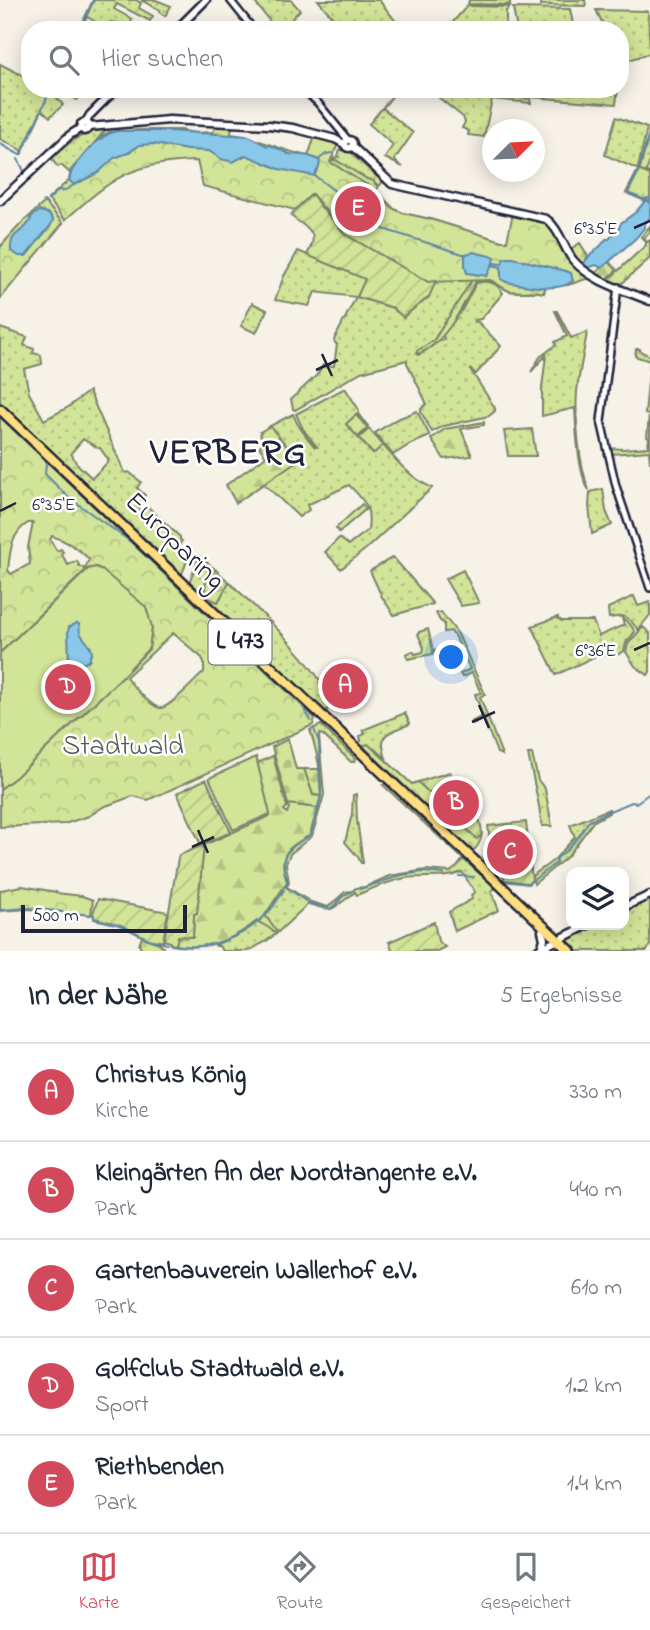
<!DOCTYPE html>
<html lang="de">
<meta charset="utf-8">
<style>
body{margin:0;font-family:"Indie Flower",sans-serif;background:#f6f6f7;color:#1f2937}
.controls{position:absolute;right:21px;bottom:21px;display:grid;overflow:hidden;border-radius:14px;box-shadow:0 4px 18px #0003}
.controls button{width:63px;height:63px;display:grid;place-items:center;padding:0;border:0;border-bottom:2px solid #e0e1e3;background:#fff;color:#1f2937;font:35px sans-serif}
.compass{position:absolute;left:482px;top:119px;width:63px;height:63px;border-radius:50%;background:#fff;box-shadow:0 4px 18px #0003;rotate:66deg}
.scale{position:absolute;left:21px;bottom:18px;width:166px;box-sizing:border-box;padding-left:7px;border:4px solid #22223b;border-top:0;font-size:19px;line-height:24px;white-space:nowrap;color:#22223b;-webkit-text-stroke:5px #fff;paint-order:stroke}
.you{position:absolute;left:452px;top:658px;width:24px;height:24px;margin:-18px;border:5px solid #fff;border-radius:50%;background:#1a73e8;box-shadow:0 0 0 10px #1a73e833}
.badge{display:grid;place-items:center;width:46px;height:46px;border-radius:50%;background:#d1495b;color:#fff;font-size:23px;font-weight:700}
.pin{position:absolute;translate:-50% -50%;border:4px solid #fff;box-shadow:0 2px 7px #0006}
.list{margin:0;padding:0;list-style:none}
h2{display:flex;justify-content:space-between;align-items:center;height:91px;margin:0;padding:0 28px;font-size:30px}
h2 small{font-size:23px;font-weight:400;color:#747a83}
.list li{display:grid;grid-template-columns:46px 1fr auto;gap:21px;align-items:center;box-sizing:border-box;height:98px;padding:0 28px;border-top:2px solid #e0e1e3}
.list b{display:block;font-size:26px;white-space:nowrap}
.list p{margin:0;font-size:23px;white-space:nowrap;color:#747a83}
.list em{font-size:23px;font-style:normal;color:#747a83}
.icon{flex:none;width:38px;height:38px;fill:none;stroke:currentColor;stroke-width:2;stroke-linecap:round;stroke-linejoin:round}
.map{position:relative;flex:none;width:650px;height:951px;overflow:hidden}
.search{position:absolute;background:#fff;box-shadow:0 4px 18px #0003;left:21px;right:21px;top:21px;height:77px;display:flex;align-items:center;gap:18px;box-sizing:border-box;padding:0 24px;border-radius:28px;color:#747a83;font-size:26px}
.sheet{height:581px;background:#fff}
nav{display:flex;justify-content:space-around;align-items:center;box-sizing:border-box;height:98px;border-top:2px solid #e0e1e3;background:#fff;font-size:19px;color:#747a83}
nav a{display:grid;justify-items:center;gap:4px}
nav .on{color:#d1495b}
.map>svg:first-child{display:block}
.grass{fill:url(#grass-dots);stroke:#7a836a;stroke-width:2;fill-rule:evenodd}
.forest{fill:url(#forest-firs);stroke:#7a836a;stroke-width:2}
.cemetery{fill:url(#cemetery-stones);stroke:#7a836a;stroke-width:2}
.park{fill:url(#park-crowns);stroke:#7a836a;stroke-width:2;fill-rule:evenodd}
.garden{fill:url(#garden-furrows);stroke:#7a836a;stroke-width:2}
.pitch{fill:#d2e498;stroke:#7a836a;stroke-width:2}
.water{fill:#89c8e9;stroke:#6086a3;stroke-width:2}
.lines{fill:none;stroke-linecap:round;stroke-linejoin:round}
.stream{stroke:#6086a3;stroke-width:2}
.tertiary-casing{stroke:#22223b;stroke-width:10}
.secondary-casing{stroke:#22223b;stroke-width:11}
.primary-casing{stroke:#22223b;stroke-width:13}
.trunk-casing{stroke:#22223b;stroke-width:14}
.tertiary{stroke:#fff;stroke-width:5}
.secondary{stroke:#fff;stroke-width:6}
.primary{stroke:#fedf80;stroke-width:8}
.trunk{stroke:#fedf80;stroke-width:9}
.ticks{fill:none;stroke:#22223b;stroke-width:2.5}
.labels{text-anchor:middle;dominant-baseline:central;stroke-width:5;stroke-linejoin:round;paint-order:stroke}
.shield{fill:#fff;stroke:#646476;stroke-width:2}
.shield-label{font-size:26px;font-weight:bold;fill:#22223b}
.street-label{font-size:28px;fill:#22223b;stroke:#fff}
.park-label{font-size:28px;fill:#575c57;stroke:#fff}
.district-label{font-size:35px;font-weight:bold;letter-spacing:2px;fill:#22223b;stroke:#fff}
.ticks-label{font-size:18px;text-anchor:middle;fill:#22223b;stroke:#fff;stroke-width:5;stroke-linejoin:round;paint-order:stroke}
</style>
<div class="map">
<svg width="650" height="951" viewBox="0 0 650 951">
<defs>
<pattern id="grass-dots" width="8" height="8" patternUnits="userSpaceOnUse" patternTransform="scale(1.75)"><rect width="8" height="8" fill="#d2e498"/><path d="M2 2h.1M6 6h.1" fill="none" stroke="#b4c384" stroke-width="1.8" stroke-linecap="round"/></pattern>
<pattern id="forest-firs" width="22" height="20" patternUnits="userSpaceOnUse" patternTransform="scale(1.75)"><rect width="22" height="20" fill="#d2e498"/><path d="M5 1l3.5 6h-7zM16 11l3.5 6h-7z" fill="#b4c384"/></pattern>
<pattern id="cemetery-stones" width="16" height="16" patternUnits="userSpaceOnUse" patternTransform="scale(1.75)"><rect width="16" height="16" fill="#d2e498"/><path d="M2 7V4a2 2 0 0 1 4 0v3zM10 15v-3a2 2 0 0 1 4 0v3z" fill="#b4c384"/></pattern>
<pattern id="park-crowns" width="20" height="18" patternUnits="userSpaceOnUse" patternTransform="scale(1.75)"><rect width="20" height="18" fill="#d2e498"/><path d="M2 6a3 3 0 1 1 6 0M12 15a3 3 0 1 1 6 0" fill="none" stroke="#b4c384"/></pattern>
<pattern id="garden-furrows" width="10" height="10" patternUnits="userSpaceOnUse" patternTransform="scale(1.75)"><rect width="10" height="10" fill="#d2e498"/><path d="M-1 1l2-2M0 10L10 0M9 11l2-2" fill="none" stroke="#b4c384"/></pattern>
</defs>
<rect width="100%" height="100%" fill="#f7f2e8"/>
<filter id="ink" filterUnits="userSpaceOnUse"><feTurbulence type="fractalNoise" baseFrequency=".0143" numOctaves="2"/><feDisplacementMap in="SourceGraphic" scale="14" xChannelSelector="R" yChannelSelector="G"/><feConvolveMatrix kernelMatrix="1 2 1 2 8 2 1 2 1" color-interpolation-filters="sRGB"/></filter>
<g filter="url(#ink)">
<path class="grass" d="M93,0h43l5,3 -2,5 14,8 -3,5 -33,-17 -3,5 18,10 -2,6 3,2 -3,3h-11l1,-3 -2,-4 -8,-1 -1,6 4,2h-3l-23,-13 -8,13z
M141,0h15l15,6 -6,10 -6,-4 1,-2z
M253,0h38l9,10 -15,16 -13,-2z
M318,0h61l18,23 -7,7h-47z
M469,0h41v5l-42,-1z
M542,0h43l1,6 -45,-1z
M467,6h3l40,1 -4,4v10l-4,9h-56z
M513,8l57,1 4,21h-57z
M596,10l52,1 2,42 -27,9 -3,-5v-27h-14z
M0,64l30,15v10h55l-8,11 -16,-10 -4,8 6,7 -13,12 -8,-7 -21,45v-5l-21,-11z
M398,89l-15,19 30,25 -18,26 1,3 7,5 -18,-9 8,-13 -24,-21z
M428,89h53l-1,6 50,4 1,4 -39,-4 -8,38 -16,-2 1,-4 -7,-3 3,-6 -2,-5z
M530,89h88l-2,15 -85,-7z
M616,117l31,11 -9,40 2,1 10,-38v30l-4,11 4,1v2l-45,-20z
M106,129l-36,44 -9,-8 -3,2 -7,-8c17,-16 29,-27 55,-30z
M340,149l6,3 8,-1 -2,2 4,5 27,24 -4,4 -8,-6 -4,-1 -34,-19 1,-2 4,-1z
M370,189l6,2 -3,4 5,5 3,-4 13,13 9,4 27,6 71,22h6l-36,40 -17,30 -12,15 -8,14 -18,13 2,2c9,-4 17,-13 26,-16l-1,-4 19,-25 14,-27c11,-3 21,-2 27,10l-22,26 -6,1 -1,2 3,-1 24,25 -25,28 -6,-5 25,39v3l-6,5 -45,10 -12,6 -11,-20v-3l5,-5v-2l-19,-39v-3l-46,12 -66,38 -2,-1 -2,-10 25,-23 7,-11 11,1 3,-22 -2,-1 -1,-3 22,-43 -41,-5 -6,14 -34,-6 9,-24 14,-25 68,28 -9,18 36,11 10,9 26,-20 -1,-15 -41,-22z
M650,226v6l-6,7 3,3 3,-2v18l-31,28 -12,-5 39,-36v-3l-5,-5z
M252,303l15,7 -11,23 -15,-7z
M555,311h2l14,27 16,-6c-3,20 -8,40 -10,60 -2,28 2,72 12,98 -11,-15 -13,-62 -14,-82l-33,8v-28l4,-33 -15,17 9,-15 16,-12 -1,-3 12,-6z
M0,328l27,9 -3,8 10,4 -1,4 8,2 1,9 -18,5 5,24 15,27 23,-12 22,-17 35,80 2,2 3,-1 12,10 -4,6 8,7 -9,11 7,6 5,-5 32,30v3l2,1 -4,6 12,7 -9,22 -181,-171zM83,439l15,9h2l9,13 -17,17 -16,-15 -5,-10z
M345,388l14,22 -1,4 10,12 -1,1 -11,-12 -10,9 27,30 10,-9c16,19 27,32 49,43l-65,60 -26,21 -16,-17 14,-14 10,7 19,-15c3,-25 -3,-28 -19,-45l-42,20 2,5 -10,7 -36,-34 35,-23 -28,-34 23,-12c5,13 12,22 22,33h2l-14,-18 -7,-15z
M417,411l13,25 -21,9 -16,10 -18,-22 20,-13z
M532,429l4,27h-28l-4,-25z
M603,489l3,22 6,14 -20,9 -3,-28 1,-14z
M199,556l17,14 -10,12 -2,14 14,6 11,-20c33,31 67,63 93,101 3,5 9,12 9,19 0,5 -1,5 -5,9h-5l-132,-128z
M393,557l40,47 -39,11 -12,-18 -12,-26z
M463,570l16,33 -18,3 -16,-27z
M634,596l4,10 12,-4v13l-12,15 -7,-9 -8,-5 -14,2 -1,-10z
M558,617v2l4,2h31l6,15 25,-11 -2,-7 8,6 5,8 -9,11 -2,8 -7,4 -11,1 -2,-4 -48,23 -24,-49z
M643,627l7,6v39l-2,3 -13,-9 -9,-14 2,-8z
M405,713l5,11c-22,9 -33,8 -24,34l-11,-9 -12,-2 105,103 4,2 -9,7 33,29 -5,3 8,19 -44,21 -6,-19 23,-13 -1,-4 4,-3 -13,-20c-17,8 -37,3 -56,6 -17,3 -33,10 -49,17l-2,-3c-4,3 -21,17 -24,17 -7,1 -17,-4 -23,-5l-32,30 -11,8 -17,9h-26l-3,-5h-3l-1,-1 27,-12 15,-12 12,6 7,6 1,-1 -12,-17 22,-33c-9,-29 -1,-32 22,-47 4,-12 10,-25 11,-38 3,-20 -4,-48 -10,-67l11,-5 35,34 -2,3h-3l-28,-27 -3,-1 -1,2 5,59 -12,41 -22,18 -4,10 3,18 -2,5 24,15 17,5 17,-15 7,-1 4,-3 9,-1 24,-11 37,-6 24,2 7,-5 6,-8 -80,-74 10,-3 -38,-38 6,-3 -1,-5 5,-2 -2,-4z
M528,754h4l6,26 7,9 7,37h-10l-3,-20z
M356,794l1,26 6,43h-2l-3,-6 -13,-15 7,-28 1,-19z
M609,809v4l-16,9 -25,34 -34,28 -2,-8 22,-16 21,-23 -5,-12z
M650,893v52l-3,6h-73l-14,-16 22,-10h42v-20z
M142,937l17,6 4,4 -1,4h-23l2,-4 -2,-2z"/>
<path class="forest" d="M332,160h4l31,19 7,2 1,3 4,2 -3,5 -6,-2 -39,-25z
M638,170l12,5v23l-5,1v2l-19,-8z
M580,243l8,13 -6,10 -13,-16z
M608,261l9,9 -11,10 -11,-5 -12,-8 2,-1 11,7z
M467,273l78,14 -1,6c-12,-3 -23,1 -35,-2 -7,-2 -4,-3 -10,-7 -8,-5 -15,-4 -23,-3 -13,25 -31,64 -59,73v-3l17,-11 36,-57 1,-2z
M484,422v3l-23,4 11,27 -28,3 -13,-20 14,-10z
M270,426l28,34 -62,43 -10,-18 40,-29 -7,-9 3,-4 -2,-11z
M216,570l13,12 -11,20 -14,-6 2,-14z
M368,744l44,40 6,-2 59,56 5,-4c-1,8 -4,13 -10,18l-4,-2 -105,-104z
M273,756l14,51 -3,3 3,3 2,-5 -1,-4 30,4 -8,27c-24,14 -32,18 -23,47l-22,33 12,17 -1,2 -7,-6 -12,-7c-24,19 -51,30 -81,24l2,-9 15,1 1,-23 3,-1 7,-68 66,-29 -13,-53z
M304,769h15l2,27 -8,-1z"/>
<path class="cemetery" d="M288,739l8,30h8l9,26 8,1 -3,12 -30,-4 -16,-57z"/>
<path class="park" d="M216,125h16l-1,9c27,3 50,17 77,22l7,-20 24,6 -9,20 42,26 4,4 -3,3 5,5 3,-4 13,13 9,4 27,6 72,22h5l6,-28 29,6 9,8 19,32 19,19 -21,7 -23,2 -1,6c-11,-3 -22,0 -34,-2 -7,-2 -13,-8 -20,-11l-62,2 -82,-47 -34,-41 -17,16 -92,-24 -6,-25c-65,1 -85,17 -132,59l-17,-21 21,-19 2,-10 22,-25 7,-8 9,-5 32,-2h40l13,3 19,-1z
M45,202l18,21 -63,76v-52l19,-21zM39,211c6,1 11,2 14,9l-5,10 -37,21 1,-4 8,-16 8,-4 3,-8z
M636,349h4v2l10,5 -1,51 1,1v55l-1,-12 -38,3 -2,-6 14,1 25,-2 1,-9 -2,-1 2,-22 -4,-1 5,-53 -15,-5z
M0,417l315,301 -2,7 -165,75 -15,-4 -30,11 -14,9 -25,8 -64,3v-38l16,-12 108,-102 25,-26 3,-22 -50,-57 -6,-3 -9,2 -87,84zM28,523h5l-5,24 2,17 -19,10 -3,-4c2,-18 3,-37 20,-47zM52,536c15,5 26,12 37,23l-4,10 -2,-2h-3l-3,-6 -9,4 -7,-12 2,-1 -2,-3 -4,2 -7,-11zM173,633l29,25 2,4v10c-8,7 -35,37 -44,36 -10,-2 -28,-23 -34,-31z
M441,612l17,22 27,60 -5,3 22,58 -5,-2 -13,-34 -12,5 -1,-2 12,-6 -8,-22 6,-1 -9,-20 -10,4 -2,-3 10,-5 -9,-20 -14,2v-4l12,-3 -8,-13 -7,1v-9l-4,-2 -4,-8z
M428,629l5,21 12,-2 1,2 -13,2v2l-25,5 -2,-5 7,-3 2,3 8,-2 1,-4 -6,-14 1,-2z
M22,886l34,6 1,1 25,3 11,4 -2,15 -63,-6 -28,2v-21z"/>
<path class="garden" d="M312,194l8,12 26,29 82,47 8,-1 -7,16 -24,18 -1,3 -11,-10 -36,-11 8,-18 -58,-24c13,-24 3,-24 -16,-39l4,-6z
M450,772c11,22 31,36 32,62l-5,5 -59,-57z
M206,779l25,53 -30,13 -24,-52z
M526,822l6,58 -5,3 -23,-3 -1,-8 -8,-4 2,-3 -4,-2 -5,-37z
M204,845l-7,68 -3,1 -1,23 -15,-1 -2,9 -6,-1v-2l-6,-2 14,-82 1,-3z
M98,899l70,13 -5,30 -15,-3 -27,-14 -27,-7 -1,-5z
M434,922l4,19 7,6 -8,4h-44l-4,-9z"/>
<path class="pitch" d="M356,415l12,13 -10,9 -12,-13z
M369,429l14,16 -10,9 -14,-16z
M362,504l4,5 -27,23 -3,-4z
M96,567l6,3 44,37 6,20 -3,21 -25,27 -108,102 -16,12v-136l88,-84z
M256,757l14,57 -37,16 -24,-52z"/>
<path class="water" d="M116,131h52l81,5 18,10 3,-1 18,8v1c11,1 22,0 32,7l-1,6 -5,9 -35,-7 -33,-14 -13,7 -12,-3 -12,-8 -22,-1 -33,-6 -14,1 -12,8 -14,5 -16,15 -24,12 -5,-5 3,-10c13,-16 24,-33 44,-39z
M650,198v20l-5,5 -1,5 -8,10 -34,30 -6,-3 -8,3 -3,-2 -2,1c2,-12 17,-17 23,-28h3l10,-11 2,-5 15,-11 9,-11v-2z
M39,211c6,1 11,2 14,9l-2,5 -25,31h-7l-8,-5c-1,-22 12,-15 20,-32l-1,-1z
M473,252l22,5 -2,6 9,1 2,-6h9l53,13 5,2 2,8c-15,12 -49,4 -67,1l-5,-3v-12l-9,-2 -5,11 -20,-3 -2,-7v-12z
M77,623l2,1 1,9 11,15 1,6 -2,2v4l-11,6h-5l-5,-4 -1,-30 1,-5z"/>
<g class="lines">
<path class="stream" d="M80,30l14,-30
M0,144l20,11
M21,154l30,-65
M18,159l8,16
M318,160l8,-6 6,-1
M639,168l11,-38
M639,171l-11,22 22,9
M315,176l21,16
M48,200l12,-11 2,3 12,-7
M43,201l2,1
M349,202l34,27 83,26
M0,248l2,-3
M0,402l48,46
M46,463l-1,11 23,23 63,45
M145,539l34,34
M189,582l116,113
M303,707l8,14
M314,729l5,13 2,54 -11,39c-13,9 -30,16 -26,35 2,8 5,10 2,17l22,16 21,6 3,-1 10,-11 12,-7
M459,876l15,1
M505,881l23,3 28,-21 1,-5 9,-7 13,-15 9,-14 19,-10 25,-10 4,1 14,-10
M360,889l42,-14 21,-3 21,2
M0,910l29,-2 62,7
M94,915v4l26,6 28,14 19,5
M171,945c36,6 71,-6 97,-32 6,-7 11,-15 16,-23"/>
<g class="tertiary-casing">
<path id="tertiary" d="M230,0l24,30
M303,89l15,14 30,37
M618,287l-17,134 15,65 34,102"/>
</g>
<g class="secondary-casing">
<path id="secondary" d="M176,30l30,-30
M86,122l4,-7 26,-26
M89,127l80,-7 100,5 24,3 42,11 9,5
M345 144a4 4 0 1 1 8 0a4 4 0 1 1-8 0Z
M352,146l40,38 154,35c13,9 17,28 27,41 19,22 51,30 77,41
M0,201l70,-66 11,-7v-4l4,-2 4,3 -2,5 -3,1 -3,-3
M624,907l26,-12
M541,949l3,-10 -2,-8
M536,951l52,-26"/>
</g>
<g class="primary-casing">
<path id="primary" d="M0,409l559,532"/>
</g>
<g class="trunk-casing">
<path id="trunk" d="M559,941l11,10"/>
</g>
<use href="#tertiary" class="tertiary"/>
<use href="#secondary" class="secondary"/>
<use href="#primary" class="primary"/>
<use href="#trunk" class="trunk"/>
</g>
</g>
<path class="ticks" d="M634,228l16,-7M322,354l10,22M316,370l22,-10M0,511l16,-8M634,650l16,-7M479,705l10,23M472,722l23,-10M198,830l10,23M192,847l22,-10"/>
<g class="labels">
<rect class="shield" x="208.5" y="619.5" width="63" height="45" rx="5"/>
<g class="shield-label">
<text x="240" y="642">L 473</text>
</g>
<g class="street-label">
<text transform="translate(174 542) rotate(44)">Europaring</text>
</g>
<g class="park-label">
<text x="123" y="747">Stadtwald</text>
</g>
<g class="district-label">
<text x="229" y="454">VERBERG</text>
</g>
</g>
<g class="ticks-label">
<text x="596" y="234">6°35'E</text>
<text x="54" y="510">6°35'E</text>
<text x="596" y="656">6°36'E</text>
</g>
</svg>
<div class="controls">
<button><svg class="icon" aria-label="layers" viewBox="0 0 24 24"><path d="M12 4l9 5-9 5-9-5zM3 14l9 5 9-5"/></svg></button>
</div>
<svg class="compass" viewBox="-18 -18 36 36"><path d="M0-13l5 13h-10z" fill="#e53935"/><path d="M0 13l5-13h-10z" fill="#747a83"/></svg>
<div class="scale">500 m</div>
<div class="you"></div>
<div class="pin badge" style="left:345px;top:686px">A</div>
<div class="pin badge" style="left:456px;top:803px">B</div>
<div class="pin badge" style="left:510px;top:852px">C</div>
<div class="pin badge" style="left:68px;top:687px">D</div>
<div class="pin badge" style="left:358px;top:209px">E</div>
<div class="search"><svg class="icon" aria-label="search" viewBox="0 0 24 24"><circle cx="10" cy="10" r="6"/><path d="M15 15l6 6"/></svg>Hier suchen</div>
</div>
<section class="sheet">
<h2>In der Nähe<small>5 Ergebnisse</small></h2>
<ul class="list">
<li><span class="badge">A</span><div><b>Christus König</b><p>Kirche</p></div><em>330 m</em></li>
<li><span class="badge">B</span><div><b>Kleingärten An der Nordtangente e.V.</b><p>Park</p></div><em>440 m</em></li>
<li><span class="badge">C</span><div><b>Gartenbauverein Wallerhof e.V.</b><p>Park</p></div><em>610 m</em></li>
<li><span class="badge">D</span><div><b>Golfclub Stadtwald e.V.</b><p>Sport</p></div><em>1.2 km</em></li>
<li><span class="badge">E</span><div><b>Riethbenden</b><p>Park</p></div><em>1.4 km</em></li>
</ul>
</section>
<nav>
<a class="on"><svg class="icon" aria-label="map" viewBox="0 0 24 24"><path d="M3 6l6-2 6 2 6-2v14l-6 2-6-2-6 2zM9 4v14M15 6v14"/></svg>Karte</a>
<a><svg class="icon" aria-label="directions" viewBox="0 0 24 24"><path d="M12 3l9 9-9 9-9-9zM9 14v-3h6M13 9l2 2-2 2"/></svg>Route</a>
<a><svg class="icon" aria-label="saved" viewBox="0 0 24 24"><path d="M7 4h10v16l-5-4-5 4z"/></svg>Gespeichert</a>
</nav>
